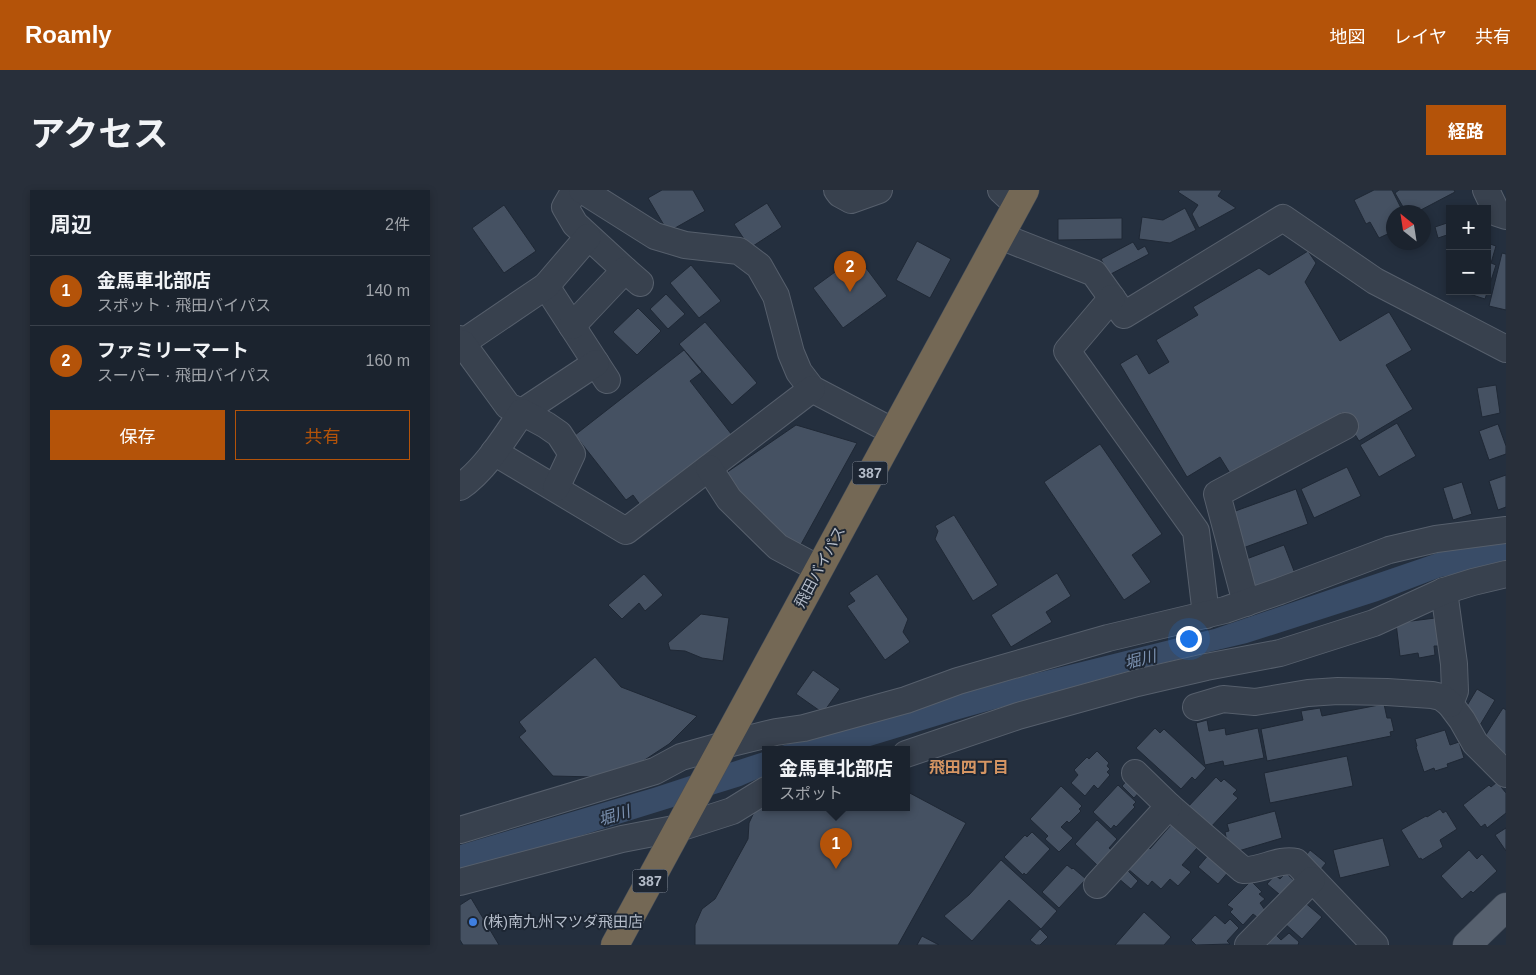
<!DOCTYPE html>
<html lang="ja">
<head>
<meta charset="utf-8">
<style>
  :root { --surface:#1b232e; --page:#282f3a; --text:#f1f3f6; --muted:#a0a4aa; --line:#39404a; --accent:#b45309 }
  body { margin:0; font-family:Helvetica,"Noto Sans JP",sans-serif; background:var(--page); color:var(--text) }
  .controls { position:absolute; right:15px; top:15px; display:grid; overflow:hidden; border-radius:0px; box-shadow:0 2px 8px #0003 }
  .controls button { width:45px; height:45px; display:grid; place-items:center; padding:0; border:0; border-bottom:1px solid var(--line); background:var(--surface); color:var(--text); font:25px sans-serif }
  .compass { position:absolute; left:926px; top:15px; width:45px; height:45px; border-radius:50%; background:var(--surface); box-shadow:0 2px 8px #0003; rotate:330deg }
  .you { position:absolute; left:728px; top:448px; width:18px; height:18px; margin:-12px; border:4px solid #fff; border-radius:50%; background:#1a73e8; box-shadow:0 0 0 8px #1a73e833 }
  .badge { display:grid; place-items:center; width:32px; height:32px; border-radius:50%; background:var(--accent); color:#fff; font-size:16px; font-weight:700 }
  .pin { position:absolute; translate:-50% -41px; filter:drop-shadow(0 1px 2px #0008) }
  .pin::after { content:''; position:absolute; top:26px; width:18px; height:15px; background:inherit; clip-path:polygon(0 0,100% 0,50% 100%) }
  .popup { position:absolute; left:302px; top:556px; width:148px; height:65px; box-sizing:border-box; display:grid; place-content:center; border-radius:0px; background:var(--surface); filter:drop-shadow(0 1px 4px #0005); font-size:16px; white-space:nowrap; color:var(--muted) }
  .popup b { font-size:19px; color:var(--text) }
  .popup::after { content:''; position:absolute; left:50%; top:100%; margin-left:-10px; border:10px solid transparent; border-top-color:var(--surface) }
  .list { margin:0; padding:0; list-style:none }
  h2 { display:flex; justify-content:space-between; align-items:center; height:65px; margin:0; padding:0 20px; font-size:21px }
  h2 small { font-size:16px; font-weight:400; color:var(--muted) }
  .list li { display:grid; grid-template-columns:32px 1fr auto; gap:15px; align-items:center; box-sizing:border-box; height:70px; padding:0 20px; border-top:1px solid var(--line) }
  .list b { display:block; font-size:19px; white-space:nowrap }
  .list p { margin:0; font-size:16px; white-space:nowrap; color:var(--muted) }
  .list em { font-size:16px; font-style:normal; color:var(--muted) }
  .actions { display:flex; gap:10px; padding:15px 20px }
  .actions a { flex:1; padding:11px 0; border:1px solid var(--accent); border-radius:0px; text-align:center; font-size:18px; color:var(--accent) }
  .actions .main { background:var(--accent); color:#fff }
  .map { position:relative; flex:none; width:1046px; height:755px; overflow:hidden; border-radius:0px }
  header { display:flex; align-items:center; gap:30px; box-sizing:border-box; height:70px; padding:0 25px; background:var(--accent); color:#fff }
  header strong { font-size:24px }
  nav { display:flex; gap:28px; margin-inline-start:auto; font-size:18px }
  .intro { display:flex; align-items:center; justify-content:space-between; box-sizing:border-box; height:120px; padding:0 30px }
  h1 { margin:0; font-size:35px }
  .button { padding:12px 22px; border-radius:0px; background:var(--accent); color:#fff; font-size:18px; font-weight:700 }
  main { display:flex; gap:30px; padding:0 30px }
  aside { flex:1; background:var(--surface); border-radius:0px; box-shadow:0 2px 8px #0003 }
  .map>svg:first-child { display:block }
</style>
</head>
<body>
<header>
<strong>Roamly</strong>
<nav><a>地図</a><a>レイヤ</a><a>共有</a></nav>
</header>
<div class="intro"><h1>アクセス</h1><a class="button">経路</a></div>
<main>
<aside>
<h2>周辺<small>2件</small></h2>
<ul class="list">
<li><span class="badge">1</span><div><b>金馬車北部店</b><p>スポット · 飛田バイパス</p></div><em>140 m</em></li>
<li><span class="badge">2</span><div><b>ファミリーマート</b><p>スーパー · 飛田バイパス</p></div><em>160 m</em></li>
</ul>
<div class="actions"><a class="main">保存</a><a>共有</a></div>
</aside>
<div class="map">
<svg width="1046" height="755" viewBox="0 0 1046 755">
  <rect width="100%" height="100%" fill="#242f3e"/>
  <g fill="#394c67">
    <path d="M1046 353V373L981 387 918 411 787 453 669 481 496 530 397 560H309L359 544 561 487 754 439 983 361Z"/>
    <path d="M306 561V585L281 596 0 683V655L193 598Z"/>
  </g>
  <g fill="#455162" stroke="#1f2835">
    <path d="M202 0H233L245 21 208 42 188 8Z"/>
    <path d="M720 0H762L758 6 776 18 739 38 732 24 738 15 718 2Z"/>
    <path d="M914 0H932L943 22H934V41L919 48 910 32 906 34 894 10Z"/>
    <path d="M939 0H994L995 2 957 22H946L935 3Z"/>
    <path d="M307 13 322 37 290 58 274 34Z"/>
    <path d="M44 15 76 61 44 83 12 38Z"/>
    <path d="M725 18 736 40 710 53 679 49 682 27 703 30Z"/>
    <path d="M662 28V49L598 50V29Z"/>
    <path d="M990 32V44L978 48 975 37Z"/>
    <path d="M457 51 491 69 470 108 436 90Z"/>
    <path d="M673 52 678 60 685 56 689 64 649 85 641 69Z"/>
    <path d="M1027 53 1036 56 1031 73 1036 75 1025 109 1000 101H1027Z"/>
    <path d="M848 61 856 73 845 92 880 151 929 122 952 160 926 175 953 219 899 251 882 223 773 288 760 267 727 287 660 174 677 164 689 184 709 172 696 150 738 125 733 117 799 78 809 85Z"/>
    <path d="M1042 63 1046 64V120L1029 116Z"/>
    <path d="M397 66 427 106 383 138 353 98Z"/>
    <path d="M231 75 261 111 239 128 210 93Z"/>
    <path d="M206 104 225 124 208 139 190 119Z"/>
    <path d="M178 118 201 141 177 165 153 142Z"/>
    <path d="M245 132 297 193 272 215 219 154Z"/>
    <path d="M224 160 242 182 230 191 272 245 181 316 173 305 166 310 115 245Z"/>
    <path d="M1036 195 1040 223 1022 227 1017 198Z"/>
    <path d="M937 233 956 266 919 287 900 255Z"/>
    <path d="M1038 234 1046 256V264L1029 270 1019 241Z"/>
    <path d="M336 235 397 253 339 358 288 322 263 285Z"/>
    <path d="M640 254 702 344 672 365 691 392 664 410 584 292Z"/>
    <path d="M887 277 901 306 854 328 841 299Z"/>
    <path d="M1046 285V317L1038 320 1029 291Z"/>
    <path d="M1002 292 1012 324 993 330 983 298Z"/>
    <path d="M836 299 848 334 783 358 770 323Z"/>
    <path d="M494 325 538 395 513 411 475 349 478 341 475 336Z"/>
    <path d="M824 355 836 386 793 402 781 371Z"/>
    <path d="M597 383 611 406 586 422 592 432 551 457 531 425Z"/>
    <path d="M184 384 203 405 185 421 179 413 162 429 148 415Z"/>
    <path d="M417 384 448 429 443 442 450 452 425 470 387 416 395 411 389 403Z"/>
    <path d="M241 424 269 428 263 471 242 468 225 461 210 460 208 453Z"/>
    <path d="M975 428 979 456H974L975 465 959 468 958 463 940 466 936 433Z"/>
    <path d="M135 467 161 497 237 526 209 554 174 577 135 587 93 586 59 547 66 541 59 532Z"/>
    <path d="M353 480 380 499 363 523 336 504Z"/>
    <path d="M1017 499 1035 510 1020 535 1002 524Z"/>
    <path d="M924 514 927 528H931L934 541 930 542 931 546 807 571 801 539 843 530 841 521 860 518 862 526Z"/>
    <path d="M1043 518 1046 520V564L1042 571 1020 554Z"/>
    <path d="M747 530 749 541 765 538 766 545 798 538 804 568 764 576 763 571 745 575 736 533Z"/>
    <path d="M695 538 700 543 704 539 746 578 735 590 732 587 721 599 676 558Z"/>
    <path d="M985 540 990 555 999 552 1004 568 987 574 988 577 975 581 974 578 964 582 956 557 957 556 955 549Z"/>
    <path d="M637 561 649 573 647 576 650 579 647 582 650 585 638 599 634 595 625 606 611 593 618 585 614 580 627 567 629 569Z"/>
    <path d="M887 566 893 596 810 613 804 583Z"/>
    <path d="M670 587 682 599 674 608 662 596Z"/>
    <path d="M756 587 761 592 764 589 777 600 773 604 778 608 749 639 727 618Z"/>
    <path d="M1037 592 1046 603V623L1027 638 1025 634 1021 637 1003 615 1029 595 1031 597Z"/>
    <path d="M658 595 676 612 673 615 675 617 656 637 654 635 651 639 633 622Z"/>
    <path d="M601 596 622 616 619 619 621 621 609 633 607 631 601 637 613 648 599 662 585 649 588 646 570 629Z"/>
    <path d="M446 601 506 633 438 755H235V735L242 719 255 709 288 649 289 633 296 618 306 609V618H362L364 620 366 618H446Z"/>
    <path d="M980 619 983 623 986 621 997 639 980 650 983 657 962 670 961 668 959 669 941 640 966 626 967 627Z"/>
    <path d="M815 621 822 648 775 662 768 656 765 642 769 641 767 634Z"/>
    <path d="M637 630 657 649 649 658 652 661 638 676 615 654Z"/>
    <path d="M711 635 737 658 722 675 731 682 718 696 710 689 701 699 692 691 688 696 668 679 688 657 690 659Z"/>
    <path d="M1046 638V661L1035 645Z"/>
    <path d="M572 642 590 659 566 685 564 683 563 685 544 667 565 645 567 647Z"/>
    <path d="M923 648 930 676 880 688 873 660Z"/>
    <path d="M850 660 866 673 857 684 841 672Z"/>
    <path d="M1009 660 1017 669 1022 664 1037 681 1013 703 1011 701 1002 709 981 686Z"/>
    <path d="M750 663 770 680 758 694 738 677Z"/>
    <path d="M541 670 597 721 581 739 549 710 512 751 484 726 509 705Z"/>
    <path d="M607 675 612 679 613 678 626 689 599 718 582 702Z"/>
    <path d="M666 679 678 691 671 699 658 688Z"/>
    <path d="M826 683 838 694 825 709 807 694 815 685 820 689Z"/>
    <path d="M791 691 802 702 799 704 805 709 800 713 805 720 797 727 793 724 783 735 770 722 773 719 767 715Z"/>
    <path d="M11 708 39 755H3L0 750V715Z"/>
    <path d="M843 711 862 727 842 749 824 733Z"/>
    <path d="M684 722 711 747 704 755H655Z"/>
    <path d="M755 725 765 734 770 729 779 738 767 751 770 754 736 755 731 750Z"/>
    <path d="M580 739 588 747 580 755H576L570 750Z"/>
    <path d="M812 741 821 750 829 743 839 752 838 755H806Z"/>
    <path d="M462 746 479 755H457Z"/>
  </g>
  <g fill="none" stroke-linecap="round" stroke-linejoin="round">
    <defs>
      <g id="minor">
        <path d="M115 0 105 17 115 34 165 80"/>
        <path d="M122 0 195 46 225 55 279 61 299 76 316 106 331 163 339 182 352 199 432 241"/>
        <path d="M377 0 380 4 391 10 419 0"/>
        <path d="M541 0 557 15"/>
        <path d="M1026 0 1037 23 1046 26"/>
        <path d="M540 46 634 83 664 125 823 28 915 91 1046 159"/>
        <path d="M86 96 147 190"/>
        <path d="M652 108 607 161 736 341 746 425"/>
        <path d="M112 136 165 80 180 93"/>
        <path d="M0 149 2 153 86 96 128 47"/>
        <path d="M2 153 48 216 62 222 136 173"/>
        <path d="M34 262 166 341 352 199"/>
        <path d="M249 278 269 309 318 357 359 379"/>
        <path d="M0 297C25 280 45 247 62 222L86 235 99 244 112 264 96 298"/>
        <path d="M984 401 994 474 995 501 990 514 1002 530 1015 553 1046 584"/>
        <path d="M786 413 757 304 885 236"/>
        <path d="M736 517 763 509 795 512 848 503 878 501 927 502 972 505 981 507 990 514"/>
        <path d="M446 564 558 526 677 493 746 477 820 463 914 433 984 401 1013 392 1046 384"/>
        <path d="M709 616 783 680C801 681 819 668 836 672L915 755"/>
        <path d="M0 640 195 581 221 567 264 555 316 542 344 538 446 510 498 491 648 448 765 420 820 401 929 360 976 349 1046 340"/>
        <path d="M0 692 162 649 219 638 272 621 306 600"/>
        <path d="M637 695 709 616 675 583"/>
        <path d="M788 755 852 690"/>
      </g>
      <path id="major" d="M1007 755 1046 717"/>
      <path id="highway" d="M155 755C293 504 427 251 565 0"/>
    </defs>
    <use href="#minor" stroke="#565f6c" stroke-width="28"/>
    <use href="#major" stroke="#414a57" stroke-width="29"/>
    <use href="#highway" stroke="#434c59" stroke-width="29"/>
    <use href="#minor" stroke="#38414e" stroke-width="26"/>
    <use href="#major" stroke="#56606e" stroke-width="28"/>
    <use href="#highway" stroke="#746855" stroke-width="28"/>
  </g>
  <circle fill="#3f7fe0" stroke="#1d2633" stroke-width="2" cx="13" cy="732" r="5"/>
  <g text-anchor="middle" stroke-width="4" stroke-linejoin="round" paint-order="stroke">
    <g fill="#1d2633" stroke="#878f9c" stroke-width="1">
      <rect x="392.5" y="271.5" width="35" height="23" rx="4"/>
      <rect x="172.5" y="679.5" width="35" height="23" rx="4"/>
    </g>
    <g font-size="14" font-weight="bold" fill="#b4bcc9">
      <text x="410" y="288">387</text>
      <text x="190" y="696">387</text>
    </g>
    <g font-size="15" fill="#b4bcc9" stroke="#1d2633">
      <text transform="translate(360 377) rotate(-62)" y="5">飛田バイパス</text>
    </g>
    <g font-size="15" fill="#b4bcc9" stroke="#1d2633" text-anchor="start">
      <text x="23" y="737">(株)南九州マツダ飛田店</text>
    </g>
    <g font-size="16" font-style="italic" fill="#7c92b1" stroke="#1d2633">
      <text transform="translate(680 469) rotate(-14)" y="6">堀川</text>
      <text transform="translate(154 625) rotate(-17)" y="6">堀川</text>
    </g>
    <g font-size="16" font-weight="bold" fill="#d59563" stroke="#1d2633">
      <text x="509" y="583">飛田四丁目</text>
    </g>
  </g>
</svg>
<div class="controls">
<button>+</button>
<button>−</button>
</div>
<svg class="compass" viewBox="-18 -18 36 36"><path d="M0-13l5 13h-10z" fill="#e53935"/><path d="M0 13l5-13h-10z" fill="#a0a4aa"/></svg>
<div class="you"></div>
<div class="pin badge" style="left:376px;top:679px">1</div>
<div class="popup"><b>金馬車北部店</b>スポット</div>
<div class="pin badge" style="left:390px;top:102px">2</div>
</div>
</main>
</body>
</html>
